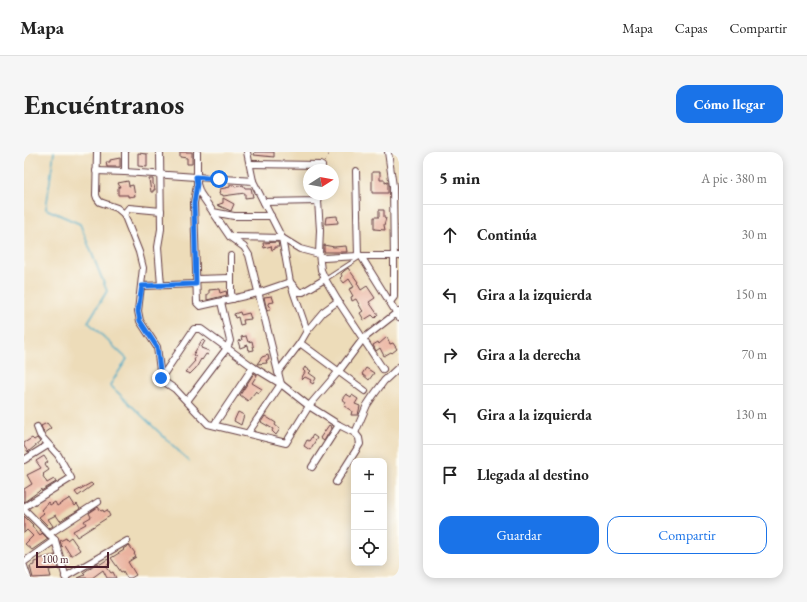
<!DOCTYPE html>
<html lang="es">
<head>
<meta charset="utf-8">
<style>
  :root { --surface:#fff; --page:#f6f6f6; --text:#222; --muted:#767676; --line:#e0e0e0; --accent:#1a73e8 }
  body { margin:0; font-family:"EB Garamond",serif; background:var(--page); color:var(--text) }
  .controls { position:absolute; right:12px; bottom:12px; display:grid; overflow:hidden; border-radius:8px; box-shadow:0 2px 10px #0003 }
  .controls button { width:36px; height:36px; display:grid; place-items:center; padding:0; border:0; border-bottom:1px solid var(--line); background:var(--surface); color:var(--text); font:20px sans-serif }
  .compass { position:absolute; left:279px; top:12px; width:36px; height:36px; border-radius:50%; background:var(--surface); box-shadow:0 2px 10px #0003; rotate:79deg }
  .scale { position:absolute; left:12px; bottom:10px; width:73px; box-sizing:border-box; padding-left:4px; border:2px solid #4a1f2b; border-top:0; font-size:11px; line-height:14px; white-space:nowrap; color:#4a1f2b; -webkit-text-stroke:3px #fdfcf7; paint-order:stroke }
  .stop { position:absolute; width:12px; height:12px; margin:-9px; border:3px solid #1a73e8; border-radius:50%; background:#fff }
  .stop.end { background:#1a73e8; border-color:#fff; box-shadow:0 1px 4px #0008 }
  .list { margin:0; padding:0; list-style:none }
  h2 { display:flex; justify-content:space-between; align-items:center; height:52px; margin:0; padding:0 16px; font-size:17px }
  h2 small { font-size:13px; font-weight:400; color:var(--muted) }
  .list li { display:grid; grid-template-columns:26px 1fr auto; gap:12px; align-items:center; box-sizing:border-box; height:60px; padding:0 16px; border-top:1px solid var(--line) }
  .list b { display:block; font-size:15px; white-space:nowrap }
  .list em { font-size:13px; font-style:normal; color:var(--muted) }
  .actions { display:flex; gap:8px; padding:12px 16px }
  .actions a { flex:1; padding:9px 0; border:1px solid var(--accent); border-radius:12px; text-align:center; font-size:14px; color:var(--accent) }
  .actions .main { background:var(--accent); color:#fff }
  .icon { flex:none; width:22px; height:22px; fill:none; stroke:currentColor; stroke-width:2; stroke-linecap:round; stroke-linejoin:round }
  .map { position:relative; flex:none; width:375px; height:426px; overflow:hidden; border-radius:12px }
  header { display:flex; align-items:center; gap:24px; box-sizing:border-box; height:56px; padding:0 20px; background:var(--surface); border-bottom:1px solid var(--line) }
  header strong { font-size:19px }
  nav { display:flex; gap:22px; margin-inline-start:auto; font-size:14px }
  .intro { display:flex; align-items:center; justify-content:space-between; box-sizing:border-box; height:96px; padding:0 24px }
  h1 { margin:0; font-size:28px }
  .button { padding:10px 18px; border-radius:12px; background:var(--accent); color:#fff; font-size:14px; font-weight:700 }
  main { display:flex; gap:24px; padding:0 24px }
  aside { flex:1; background:var(--surface); border-radius:12px; box-shadow:0 2px 10px #0003 }
  .map>svg:first-child { display:block }
</style>
</head>
<body>
<header>
<strong>Mapa</strong>
<nav><a>Mapa</a><a>Capas</a><a>Compartir</a></nav>
</header>
<div class="intro"><h1>Encuéntranos</h1><a class="button">Cómo llegar</a></div>
<main>
<div class="map">
<svg width="375" height="426" viewBox="0 0 375 426">
  <rect width="100%" height="100%" fill="#fdfcf7"/>
  <filter id="ink" filterUnits="userSpaceOnUse"><feTurbulence type="fractalNoise" baseFrequency=".025" numOctaves="2"/><feDisplacementMap in="SourceGraphic" scale="8" xChannelSelector="R" yChannelSelector="G"/><feConvolveMatrix kernelMatrix="1 2 1 2 8 2 1 2 1" color-interpolation-filters="sRGB"/></filter>
  <filter id="wash" filterUnits="userSpaceOnUse"><feTurbulence type="fractalNoise" baseFrequency=".012" numOctaves="4" result="noise"/><feDisplacementMap in="SourceGraphic" scale="16" xChannelSelector="R" yChannelSelector="G"/><feGaussianBlur stdDeviation="0.9" result="paint"/><feColorMatrix in="noise" values="0 0 0 0 0 0 0 0 0 0 0 0 0 0 0 0 0 1.4 0 .05"/><feComposite in="paint" operator="in"/></filter>
  <g filter="url(#wash)">
    <rect width="100%" height="100%" fill="#eddcb9"/>
    <g fill="none" stroke-linecap="round" stroke-linejoin="round">
      <path stroke="#44a8c4" stroke-width="1.5" d="M30 0 22 57 56 72 83 139 64 170 103 207 86 233 165 309"/>
    </g>
    <g id="blocks">
      <g fill="#eab29f">
        <path d="M156 0H168V12H163V6L156 5Z"/>
        <path d="M231 0H250V5L230 3Z"/>
        <path d="M114 1 123 2V15L114 14Z"/>
        <path d="M96 6V15H83L82 10H86V8Z"/>
        <path d="M348 20H356V28H361V31L364 30V41H348Z"/>
        <path d="M125 27H129V33H130L131 38H129V40H127Z"/>
        <path d="M104 29 105 34 109 33 111 44 104 45V43H94V35H96L94 31Z"/>
        <path d="M206 33H210L211 35 219 33 221 36H227L229 45 221 46V41L199 44V43L195 42 196 37 206 35Z"/>
        <path d="M199 46 210 52 207 59 193 53 199 51Z"/>
        <path d="M355 58H360V65L362 66 360 73 361 78 350 77V65H355Z"/>
        <path d="M313 64 314 71 301 72 302 65Z"/>
        <path d="M254 90 255 95H251V97L248 98 247 94 240 96 239 91Z"/>
        <path d="M300 93 310 95 322 94 323 100H300Z"/>
        <path d="M324 116 334 130 333 131 337 138 343 134 351 146 345 150 354 163 351 166 348 163 340 168 336 161 339 159 338 158 332 147 328 149 327 145 329 144 325 137 330 135 325 127 320 131 316 126 318 124 317 122 320 119Z"/>
        <path d="M195 137 196 141 202 139 203 143 183 148V142H185V138Z"/>
        <path d="M248 144 250 150 244 151 247 156 243 159 240 145Z"/>
        <path d="M216 160 217 163 225 161 227 167 219 168 220 172 216 173 214 165 211 166 210 162Z"/>
        <path d="M222 184 224 190 228 189 230 198 225 199 224 193 216 196 214 189 218 188 217 185Z"/>
        <path d="M363 185 366 192 369 191 373 197 368 201 367 200 360 204 356 196 352 199 349 193 354 190 355 192Z"/>
        <path d="M178 188 181 189 177 196 185 199 184 203 182 202 178 208 177 207 172 216 166 222 161 220 171 209 170 208 172 205 169 203Z"/>
        <path d="M244 203 245 208H242L243 211 233 212 238 205Z"/>
        <path d="M281 215 287 219 285 221 292 226 289 232 286 230 287 228 281 225 278 228 277 227 281 220 279 218Z"/>
        <path d="M342 216 350 221 345 228 338 222Z"/>
        <path d="M230 221 233 223 228 231 238 237 235 241 232 239 224 249 216 243Z"/>
        <path d="M322 242 327 245 328 243 334 247 331 252 336 254 334 263H327L328 259 320 254 322 250 318 247Z"/>
        <path d="M214 260 220 263 217 273 210 269Z"/>
        <path d="M241 264 252 271 251 273 256 277 252 283 248 279 249 277 237 270Z"/>
        <path d="M23 271 27 276 20 281 17 274Z"/>
        <path d="M305 273 308 275 300 289 296 286Z"/>
        <path d="M289 283 293 286 286 298 280 294 283 288 285 289Z"/>
        <path d="M8 286 10 288 13 286 16 290 4 300 0 294V291Z"/>
        <path d="M20 304 24 310 21 312 25 318 19 322 20 323 19 324 23 331 30 327 32 330 17 339V337L14 340 0 350V337L8 332 3 323 17 316 12 309Z"/>
        <path d="M67 331 69 333 54 344 51 340Z"/>
        <path d="M46 346 51 354 53 352 56 357 36 369 32 363 24 367 29 374 26 376 15 365 20 361 17 358 24 350 26 353 31 350 33 354Z"/>
        <path d="M74 355 77 359 79 358 80 360 83 358 86 364 53 385 49 379 62 372 60 369 67 365 65 361Z"/>
        <path d="M0 364 9 373 8 374 16 384 18 381 24 387 8 398 1 392 9 384 3 378 0 381Z"/>
        <path d="M47 385 56 398 47 404 40 393 38 395 36 389 42 386 43 388Z"/>
        <path d="M105 393 111 401 110 402 112 405 104 410 112 423 107 426H103L99 419 97 420 87 406 100 398 99 397Z"/>
        <path d="M31 403 35 416 25 418 27 425 9 426 6 414 10 413V410L14 409V407Z"/>
        <path d="M84 407 86 411 82 414 87 421 89 420 92 426H83L79 418 68 426H54L61 423 59 421 70 413 74 411 75 413Z"/>
      </g>
    </g>
  </g>
  <g filter="url(#ink)">
    <use href="#blocks" fill-opacity="0" stroke="#623b40" stroke-width="1"/>
    <g fill="none" stroke-linecap="round" stroke-linejoin="round">
      <defs>
        <path id="lane" d="M302 127 336 105"/>
        <g id="street">
          <path d="M73 0 72 43 73 46 76 50 93 56 100 62 115 100 119 116 114 159 116 169 133 195 137 226 139 229 151 237 184 272 262 291 285 254 315 219 339 187 375 159"/>
          <path d="M101 0V20"/>
          <path d="M136 0 137 77 134 95 137 133"/>
          <path d="M173 0V32L176 41 206 85 220 95 225 103 257 232 224 281"/>
          <path d="M223 0 229 29 258 86 276 97 295 102 300 106 334 104H375"/>
          <path d="M364 0 369 34 370 109V145L366 150"/>
          <path d="M227 12 296 13 298 14 297 18"/>
          <path d="M72 19 101 20 229 29"/>
          <path d="M332 19 334 104"/>
          <path d="M173 33 170 51 173 151 176 154 234 141 266 130 275 140H279L301 127"/>
          <path d="M294 49 296 78 295 102 297 118 301 127 314 149 359 217"/>
          <path d="M240 50 294 49 297 42"/>
          <path d="M189 60 210 64H247"/>
          <path d="M100 62 105 56 137 59"/>
          <path d="M207 85 258 86 266 130 283 179"/>
          <path d="M207 104V141L209 147"/>
          <path d="M337 104 375 165"/>
          <path d="M173 127 206 126"/>
          <path d="M118 134 172 132"/>
          <path d="M276 191 341 239"/>
          <path d="M254 220 276 191 283 179 299 160 314 149"/>
          <path d="M137 226 170 177H177L229 215 257 232 285 254 315 273 331 281 335 286 336 292 312 330"/>
          <path d="M163 249 203 196 206 189 197 150"/>
          <path d="M190 273 229 215"/>
          <path d="M331 281 343 253 349 244 360 229 375 215"/>
          <path d="M0 308 24 293"/>
          <path d="M288 315 315 273"/>
          <path d="M0 355 47 326 34 303 16 283 13 275"/>
          <path d="M0 357 31 388 42 426"/>
          <path d="M25 382 74 350"/>
          <path d="M0 410 31 388"/>
          <path d="M0 414 4 426"/>
          <path d="M41 425 103 389"/>
        </g>
      </defs>
      <use href="#lane" stroke="#623b40" stroke-width="5"/>
      <use href="#street" stroke="#623b40" stroke-width="8"/>
      <path stroke="#623b40" stroke-width="1" stroke-dasharray="1 3" stroke-linecap="butt" d="M300 10 304 6 305 0"/>
      <use href="#lane" stroke="#fff" stroke-width="3"/>
      <use href="#street" stroke="#fff" stroke-width="6"/>
    </g>
  </g>
  <g fill="none" stroke-linecap="round" stroke-linejoin="round" filter="url(#ink)">
    <path stroke="#1a73e8" stroke-width="5" d="M137 226 133 195 116 169 114 159 118 134 172 132 170 51 173 32 172 25 195 27"/>
  </g>
</svg>
<div class="controls">
<button>+</button>
<button>−</button>
<button><svg class="icon" aria-label="locate" viewBox="0 0 24 24"><circle cx="12" cy="12" r="6"/><path d="M12 2v4M12 18v4M2 12h4M18 12h4"/></svg></button>
</div>
<svg class="compass" viewBox="-18 -18 36 36"><path d="M0-13l5 13h-10z" fill="#e53935"/><path d="M0 13l5-13h-10z" fill="#767676"/></svg>
<div class="scale">100 m</div>
<div class="stop" style="left:195px;top:27px"></div>
<div class="stop end" style="left:137px;top:226px"></div>
</div>
<aside>
<h2>5 min<small>A pie · 380 m</small></h2>
<ul class="list">
<li><svg class="icon" aria-label="ahead" viewBox="0 0 24 24"><path d="M12 20V5M6 11l6-6 6 6"/></svg><div><b>Continúa</b></div><em>30 m</em></li>
<li><svg class="icon" aria-label="left" viewBox="0 0 24 24"><path d="M17 20v-9H6M10 6l-5 5 5 5"/></svg><div><b>Gira a la izquierda</b></div><em>150 m</em></li>
<li><svg class="icon" aria-label="right" viewBox="0 0 24 24"><path d="M7 20v-9h11M14 6l5 5-5 5"/></svg><div><b>Gira a la derecha</b></div><em>70 m</em></li>
<li><svg class="icon" aria-label="left" viewBox="0 0 24 24"><path d="M17 20v-9H6M10 6l-5 5 5 5"/></svg><div><b>Gira a la izquierda</b></div><em>130 m</em></li>
<li><svg class="icon" aria-label="arrive" viewBox="0 0 24 24"><path d="M6 21V4h12l-3 4 3 4H6"/></svg><div><b>Llegada al destino</b></div></li>
</ul>
<div class="actions"><a class="main">Guardar</a><a>Compartir</a></div>
</aside>
</main>
</body>
</html>
